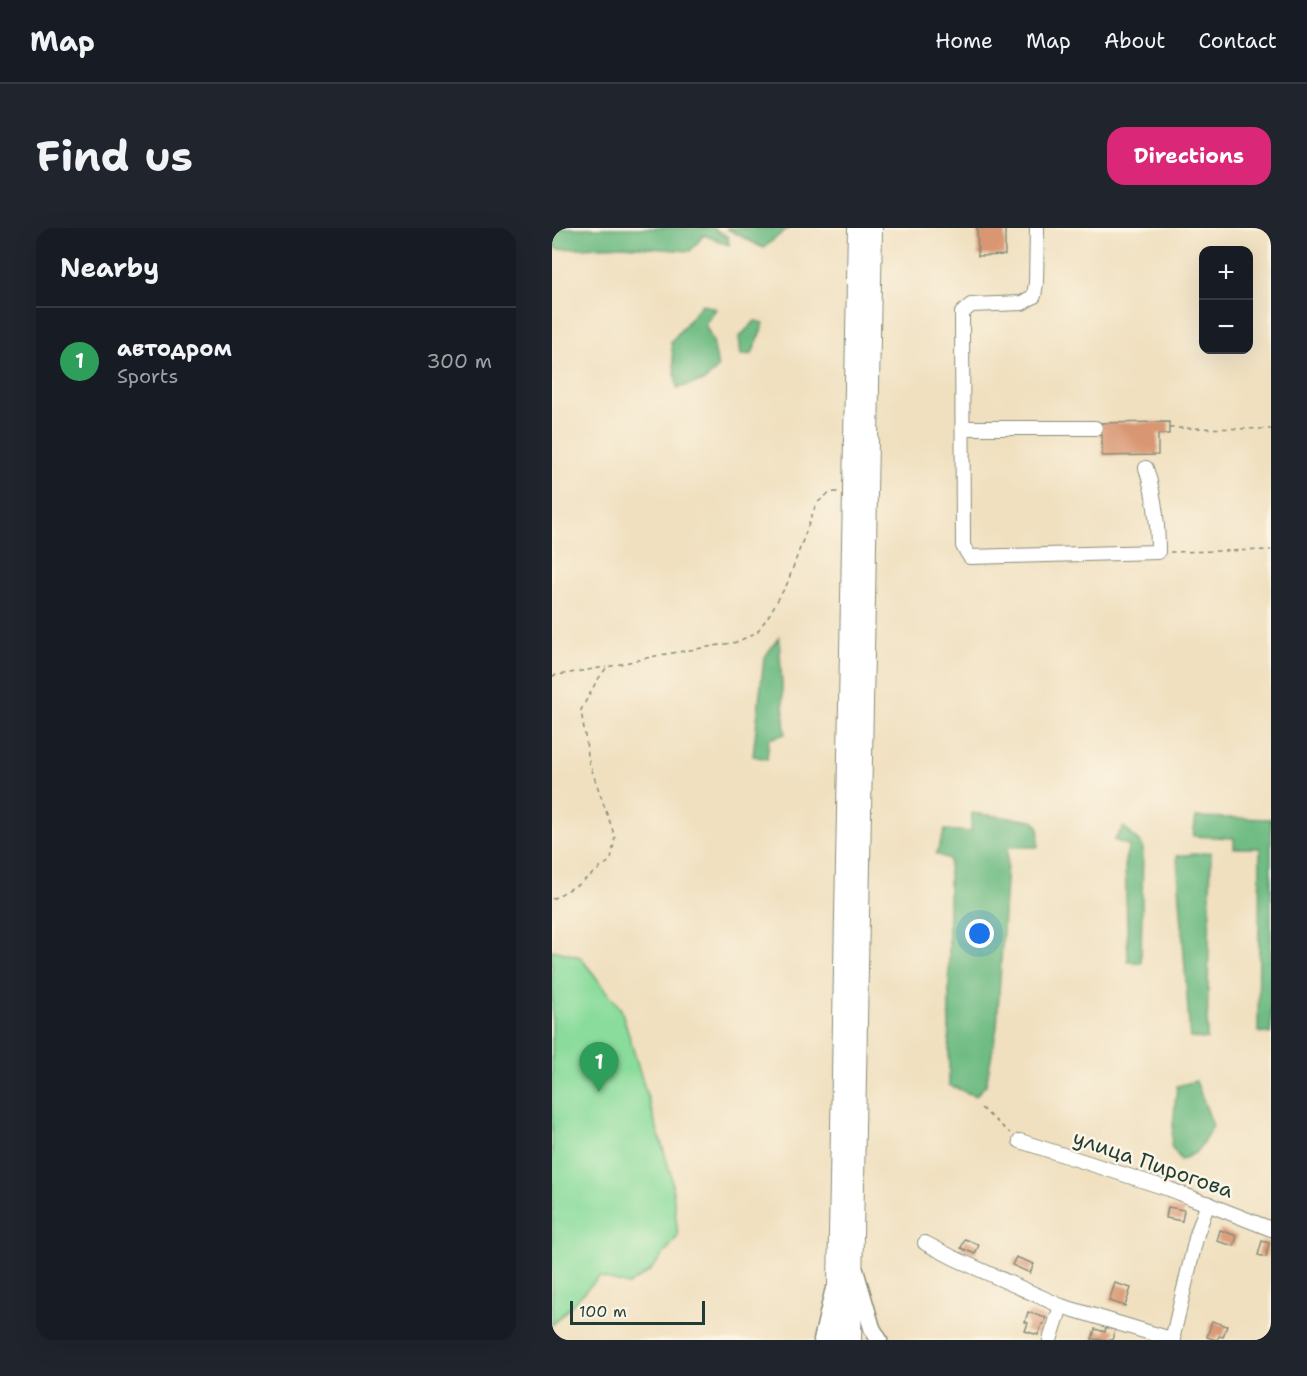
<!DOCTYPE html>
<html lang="en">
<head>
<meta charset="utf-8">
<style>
  :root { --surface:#171b24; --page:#20242c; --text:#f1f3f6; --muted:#9ea1a6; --line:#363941; --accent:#db2777 }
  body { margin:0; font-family:"Shantell Sans",sans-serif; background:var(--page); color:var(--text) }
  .controls { position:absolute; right:18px; top:18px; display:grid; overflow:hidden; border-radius:12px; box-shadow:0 6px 24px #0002 }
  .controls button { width:54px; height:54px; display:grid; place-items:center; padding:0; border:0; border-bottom:2px solid var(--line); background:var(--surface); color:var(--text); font:30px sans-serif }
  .scale { position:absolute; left:18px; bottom:15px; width:135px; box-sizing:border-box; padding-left:6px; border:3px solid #1f3d34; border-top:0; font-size:16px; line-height:21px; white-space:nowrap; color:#1f3d34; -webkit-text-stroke:4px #fcf5e5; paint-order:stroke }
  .you { position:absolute; left:428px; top:706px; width:21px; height:21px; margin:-15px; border:4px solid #fff; border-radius:50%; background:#1a73e8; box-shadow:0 0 0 9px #1a73e833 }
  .badge { display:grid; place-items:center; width:39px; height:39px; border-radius:50%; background:var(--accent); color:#fff; font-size:20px; font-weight:700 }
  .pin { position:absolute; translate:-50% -50px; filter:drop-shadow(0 2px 3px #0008) }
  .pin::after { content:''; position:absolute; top:32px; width:21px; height:18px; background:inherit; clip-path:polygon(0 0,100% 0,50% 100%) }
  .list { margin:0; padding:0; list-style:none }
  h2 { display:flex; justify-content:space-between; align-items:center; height:78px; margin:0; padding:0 24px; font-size:26px }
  h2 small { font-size:20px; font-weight:400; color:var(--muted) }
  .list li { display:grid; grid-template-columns:39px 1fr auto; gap:18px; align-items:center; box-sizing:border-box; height:108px; padding:0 24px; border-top:2px solid var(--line) }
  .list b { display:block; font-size:22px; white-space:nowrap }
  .list p { margin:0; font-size:20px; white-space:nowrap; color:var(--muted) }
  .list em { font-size:20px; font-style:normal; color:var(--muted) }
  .map { position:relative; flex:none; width:719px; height:1112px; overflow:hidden; border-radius:18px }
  header { display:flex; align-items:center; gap:36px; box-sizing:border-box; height:84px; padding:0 30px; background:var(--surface); border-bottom:2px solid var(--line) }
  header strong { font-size:28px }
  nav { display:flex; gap:33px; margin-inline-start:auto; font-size:21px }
  .intro { display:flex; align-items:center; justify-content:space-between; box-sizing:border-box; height:144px; padding:0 36px }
  h1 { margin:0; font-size:42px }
  .button { padding:15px 27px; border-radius:18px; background:var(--accent); color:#fff; font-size:21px; font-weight:700 }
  main { display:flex; gap:36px; padding:0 36px }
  aside { flex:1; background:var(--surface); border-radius:18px; box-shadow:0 6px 24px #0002 }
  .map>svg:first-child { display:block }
</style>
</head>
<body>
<header>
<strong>Map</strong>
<nav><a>Home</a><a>Map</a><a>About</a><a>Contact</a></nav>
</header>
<div class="intro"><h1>Find us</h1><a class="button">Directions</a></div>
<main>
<aside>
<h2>Nearby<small></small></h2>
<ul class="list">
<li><span class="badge" style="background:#2e9e5b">1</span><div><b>автодром</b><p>Sports</p></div><em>300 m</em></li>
</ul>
</aside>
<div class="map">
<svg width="719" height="1112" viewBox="0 0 719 1112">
  <rect width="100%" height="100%" fill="#fcf5e5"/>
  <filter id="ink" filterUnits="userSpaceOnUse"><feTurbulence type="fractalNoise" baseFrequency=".0167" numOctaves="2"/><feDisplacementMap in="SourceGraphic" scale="12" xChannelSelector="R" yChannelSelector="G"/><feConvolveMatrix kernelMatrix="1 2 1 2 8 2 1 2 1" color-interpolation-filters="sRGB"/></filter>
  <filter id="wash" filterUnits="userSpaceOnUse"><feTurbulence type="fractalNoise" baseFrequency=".008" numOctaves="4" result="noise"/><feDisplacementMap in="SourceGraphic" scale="24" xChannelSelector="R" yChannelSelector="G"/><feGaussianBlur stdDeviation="1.35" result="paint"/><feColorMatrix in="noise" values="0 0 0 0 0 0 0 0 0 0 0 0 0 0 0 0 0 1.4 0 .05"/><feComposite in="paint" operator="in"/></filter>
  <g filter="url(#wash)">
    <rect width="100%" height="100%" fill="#f0e0c0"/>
    <path fill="#8adc9c" stroke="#548c68" stroke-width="1.5" d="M0 722 28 729 69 781 119 947 126 1008 98 1043 76 1057 47 1049 0 1097Z"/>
    <g fill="#6fbc84" stroke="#477c5c" stroke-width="1.5">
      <path d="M0 0H161L176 9 177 17 152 7 138 23 71 18 5 21 0 16Z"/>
      <path d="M174 0H236L211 20Z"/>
      <path d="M150 76 164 81 153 96 161 113 166 140 152 153 125 160 119 114Z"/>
      <path d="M203 93 212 95 200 126 189 127 187 109Z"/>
      <path d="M227 409 233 506 217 511 215 531 201 528 212 430Z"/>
      <path d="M420 585 482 593 487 600 486 619H456L445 799 434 857 423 868 397 857V631L384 626 393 602 419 604Z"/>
      <path d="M644 589 719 591V806L706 804 708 620H682V610L641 608Z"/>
      <path d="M572 599 591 618 589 735 576 734 573 632 577 618 562 612Z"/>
      <path d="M659 624 655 811 638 810 625 628Z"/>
      <path d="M644 853 661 898 645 924 629 932 619 918 625 858Z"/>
    </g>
    <g id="blocks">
      <g fill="#d99672">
        <path d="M425 0H453V27L426 28Z"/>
        <path d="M617 194V206H606V227L550 228V207H543V195Z"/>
        <path d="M616 979 632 982 630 993 614 990Z"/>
        <path d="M668 1002 685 1008 682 1018 665 1013Z"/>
        <path d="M413 1011 427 1017 423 1026 409 1020Z"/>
        <path d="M710 1013 717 1015 714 1029 706 1027Z"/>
        <path d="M464 1029 482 1036 478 1045 460 1037Z"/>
        <path d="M563 1055 579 1060 573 1078 557 1073Z"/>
        <path d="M476 1084 494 1090 492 1096H490L486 1107 473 1103 476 1095 473 1094Z"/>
        <path d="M660 1093 675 1098 671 1109 667 1108 665 1112 655 1109Z"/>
        <path d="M554 1099 563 1102 560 1112 540 1111 543 1101 553 1104Z"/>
      </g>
    </g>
  </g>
  <g filter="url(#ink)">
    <use href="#blocks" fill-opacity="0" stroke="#888e7a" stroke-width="1.5"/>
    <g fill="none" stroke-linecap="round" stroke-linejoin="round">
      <defs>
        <g id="minor">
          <path d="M485 0 484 55 482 68 470 75 419 77 410 85 411 318 418 329 606 324C606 295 603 268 594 240"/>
          <path d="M411 200H543"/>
          <path d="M468 913 617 961 719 1001"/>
          <path d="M373 1015 402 1030 509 1078 622 1112"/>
          <path d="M498 1112 509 1078"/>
          <path d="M620 1112 645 1006 656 975"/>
        </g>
        <g id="major">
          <path d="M303 1042 320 1100 327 1112"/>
          <path d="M270 1112 281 1064"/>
        </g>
        <g id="highway">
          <path d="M285 1112 306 0"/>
          <path d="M299 1112 320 0"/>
        </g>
      </defs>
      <use href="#minor" stroke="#888e7a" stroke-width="16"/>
      <use href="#major" stroke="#888e7a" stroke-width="19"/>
      <use href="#highway" stroke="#888e7a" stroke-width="22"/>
      <g stroke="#888e7a" stroke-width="1.5" stroke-dasharray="4.5 4.5" stroke-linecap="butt">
        <path d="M617 200 719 201"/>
        <path d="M618 324 719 322"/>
        <path d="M0 448 54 439"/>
        <path d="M0 671 27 656 59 632 63 609 37 534 29 482 44 454 55 439 108 427 185 414 205 404 217 387 235 356 264 276C271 270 277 263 286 264"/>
        <path d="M429 880 458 905"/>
      </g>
      <use href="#minor" stroke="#fff" stroke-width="14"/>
      <use href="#major" stroke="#fff" stroke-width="16"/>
      <use href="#highway" stroke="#fff" stroke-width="20"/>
    </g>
  </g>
  <g text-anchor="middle" stroke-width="5" stroke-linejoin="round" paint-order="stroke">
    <g font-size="21" fill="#1f3d34" stroke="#fcf5e5">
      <text transform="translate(601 936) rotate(19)" y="7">улица Пирогова</text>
    </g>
  </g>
</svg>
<div class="controls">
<button>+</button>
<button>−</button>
</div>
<div class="scale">100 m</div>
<div class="you"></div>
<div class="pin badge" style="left:47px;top:864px;background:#2e9e5b">1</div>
</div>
</main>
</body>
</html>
